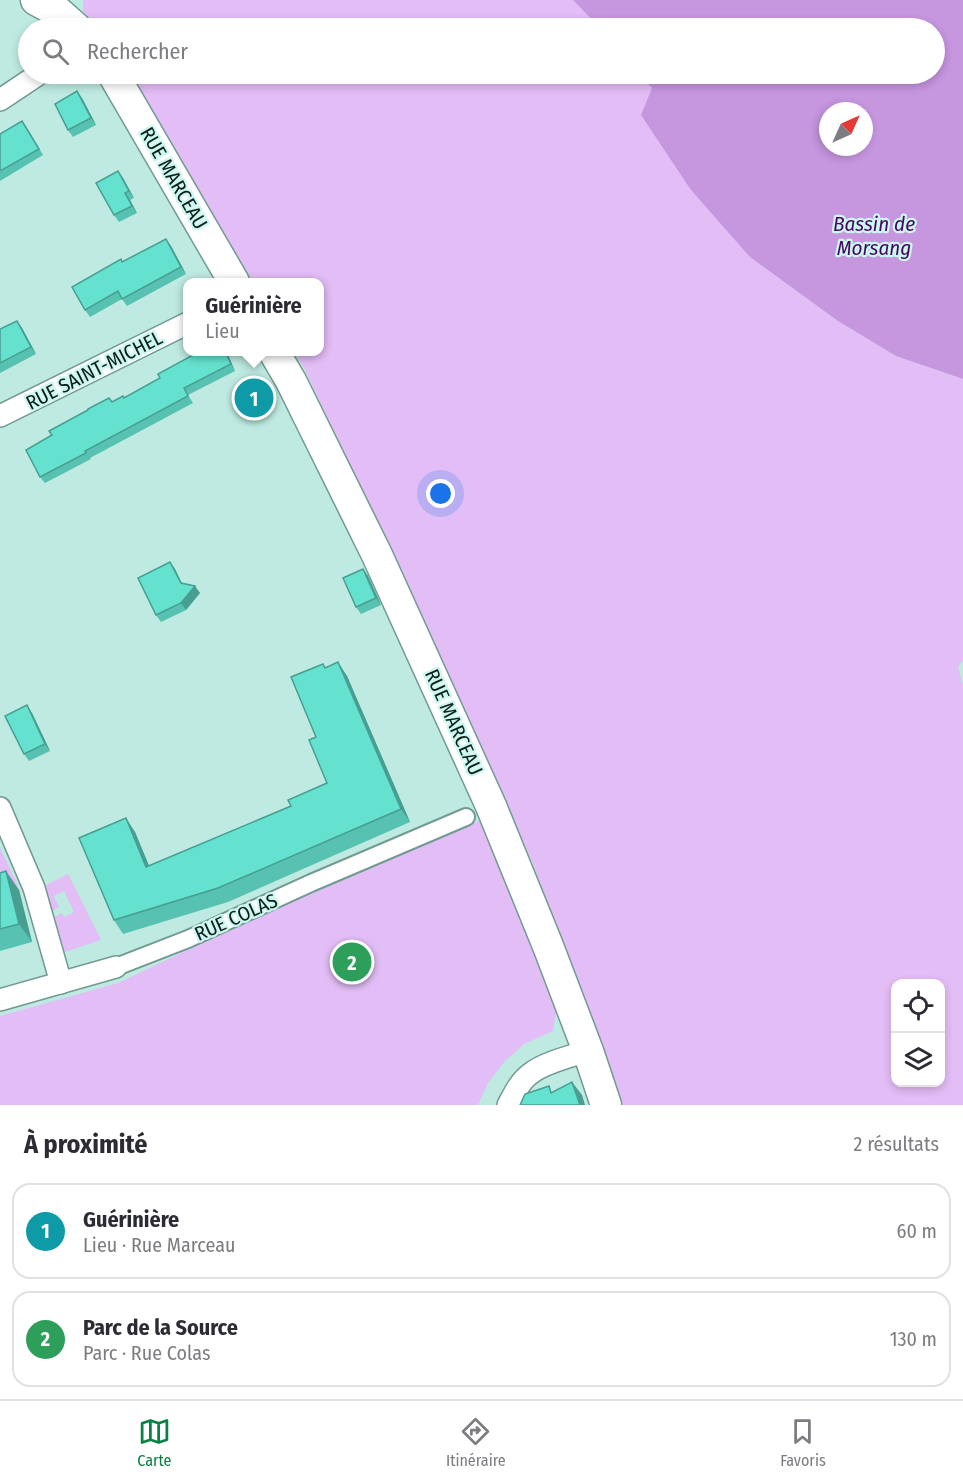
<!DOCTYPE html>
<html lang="fr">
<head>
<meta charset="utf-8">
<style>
  :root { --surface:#fff; --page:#f7f7f7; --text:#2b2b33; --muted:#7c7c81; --line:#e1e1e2; --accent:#0b8043 }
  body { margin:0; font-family:"Fira Sans Condensed",sans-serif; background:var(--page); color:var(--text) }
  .controls { position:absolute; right:18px; bottom:18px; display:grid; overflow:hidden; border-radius:12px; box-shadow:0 3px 9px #0003 }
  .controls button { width:54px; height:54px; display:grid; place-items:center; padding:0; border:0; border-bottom:2px solid var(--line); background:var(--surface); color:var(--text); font:30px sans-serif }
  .compass { position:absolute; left:819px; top:102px; width:54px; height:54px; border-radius:50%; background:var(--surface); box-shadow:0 3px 9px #0003; rotate:45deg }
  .you { position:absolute; left:441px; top:494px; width:21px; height:21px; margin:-15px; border:4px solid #fff; border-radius:50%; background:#1a73e8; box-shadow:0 0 0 9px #1a73e833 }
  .badge { display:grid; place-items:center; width:39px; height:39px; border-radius:50%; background:var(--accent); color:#fff; font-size:20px; font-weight:700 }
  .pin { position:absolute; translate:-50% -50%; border:3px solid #fff; box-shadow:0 2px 6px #0006 }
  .popup { position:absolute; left:183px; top:278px; width:141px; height:78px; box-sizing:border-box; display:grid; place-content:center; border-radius:12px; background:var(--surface); filter:drop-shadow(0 2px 4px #0005); font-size:20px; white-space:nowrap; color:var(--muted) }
  .popup b { font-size:22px; color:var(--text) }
  .popup::after { content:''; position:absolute; left:50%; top:100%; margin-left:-12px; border:12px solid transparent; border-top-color:var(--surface) }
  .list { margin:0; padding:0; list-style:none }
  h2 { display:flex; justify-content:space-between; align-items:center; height:78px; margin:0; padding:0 24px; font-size:26px }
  h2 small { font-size:20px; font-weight:400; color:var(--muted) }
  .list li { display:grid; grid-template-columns:39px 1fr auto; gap:18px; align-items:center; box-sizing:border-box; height:96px; margin:0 12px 12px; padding:0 12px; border:2px solid var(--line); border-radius:18px }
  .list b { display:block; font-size:22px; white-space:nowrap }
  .list p { margin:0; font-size:20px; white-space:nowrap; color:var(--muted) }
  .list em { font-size:20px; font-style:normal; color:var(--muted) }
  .icon { flex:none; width:33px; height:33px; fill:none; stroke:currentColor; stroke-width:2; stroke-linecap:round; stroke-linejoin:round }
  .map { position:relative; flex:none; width:963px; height:1105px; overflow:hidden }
  .search { position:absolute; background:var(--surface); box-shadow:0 3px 9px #0003; left:18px; right:18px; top:18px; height:66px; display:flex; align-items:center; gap:15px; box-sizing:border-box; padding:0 21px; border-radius:33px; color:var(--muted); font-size:22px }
  .sheet { height:294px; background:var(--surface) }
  nav { display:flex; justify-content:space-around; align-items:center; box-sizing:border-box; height:84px; border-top:2px solid var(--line); background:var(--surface); font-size:16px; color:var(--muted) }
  nav a { display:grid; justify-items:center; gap:3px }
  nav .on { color:var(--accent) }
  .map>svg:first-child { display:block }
</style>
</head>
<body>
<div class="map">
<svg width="963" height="1105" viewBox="0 0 963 1105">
  <rect width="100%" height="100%" fill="#beeae1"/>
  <g fill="#e3bdf6" fill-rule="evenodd">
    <path d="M83 0H573L600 28H96L83 12Z"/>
    <path d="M130 74H640L652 88 750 257 838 321 896 356 963 379V660L958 667 963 685V1105H617L534 866 393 556 304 368 294 352H320V282H253ZM896 984H940V1082H896Z"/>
    <path d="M485 818 557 1005 553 1031 524 1044 504 1062 488 1083 478 1105H0V1016L118 983 305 894 313 893Z"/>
    <path d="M0 848 15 879 19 890 0 895Z"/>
    <path d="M68 874 101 940 62 953 53 918 62 913 64 917 74 912 64 891 54 896 59 907 51 912 40 888Z"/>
  </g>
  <path fill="#c696df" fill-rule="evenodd" d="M573 0H963V379L896 356 838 321 750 257 691 190 641 115 652 88 640 74H934V28H600ZM828 111H864V147H828Z"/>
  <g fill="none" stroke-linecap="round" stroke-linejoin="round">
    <defs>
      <path id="pedestrian" d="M116 967 188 939 311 883 466 817"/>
      <g id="minor">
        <path d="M0 100 39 74"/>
        <path d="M0 416 188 323"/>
        <path d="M0 808 34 888 61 983"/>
        <path d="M0 1000 116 967"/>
        <path d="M508 1105C514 1094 520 1081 530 1074 543 1063 571 1056 588 1051"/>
      </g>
      <g id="secondary">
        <path d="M36 0 58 12 76 28"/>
        <path d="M113 74 234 282"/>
        <path d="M274 352 291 381 377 555 491 806 548 946 588 1051 606 1105"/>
      </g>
    </defs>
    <use href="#pedestrian" stroke="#709a92" stroke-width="20"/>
    <use href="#minor" stroke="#709a92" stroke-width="24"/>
    <use href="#secondary" stroke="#709a92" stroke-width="33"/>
    <use href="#pedestrian" stroke="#fff" stroke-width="16"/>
    <use href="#minor" stroke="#fff" stroke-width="21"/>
    <use href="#secondary" stroke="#fff" stroke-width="30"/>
  </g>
  <g fill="#57c2b2">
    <path d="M82 98 96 125 73 137 68 130Z"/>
    <path d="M27 128 43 155 0 181V134Z"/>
    <path d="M118 171 123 178 134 198 130 200 137 213 119 222 114 215Z"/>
    <path d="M171 246 186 274 127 306 122 299 90 317 85 310 122 262Z"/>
    <path d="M17 321 22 328 36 354 0 373V329Z"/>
    <path d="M194 351H226L235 371 188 395 193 403 90 458 91 459 45 483 40 477 112 402 124 398 160 378 195 354Z"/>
    <path d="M170 562 175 569 182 584 200 593 186 610 161 622 156 615Z"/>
    <path d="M363 569 368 576 381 605 361 614 356 607Z"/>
    <path d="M326 667 347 676 410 822 228 902 123 934 114 920 135 832 149 866 291 806 327 783 316 737Z"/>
    <path d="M32 713 50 751 29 761 24 754Z"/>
    <path d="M0 873 19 890 32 942 0 951Z"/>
  </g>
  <g fill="#479e91">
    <path d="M77 91 82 98 96 125 91 118Z"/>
    <path d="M118 171 123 178 134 198 129 191Z"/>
    <path d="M125 193 130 200 137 213 132 206Z"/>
    <path d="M166 239 171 246 186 274 181 267Z"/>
    <path d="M17 321 22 328 36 354 31 347Z"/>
    <path d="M225 351H226L235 371 231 364Z"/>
    <path d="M170 562 175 569 185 590 181 583Z"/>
    <path d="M363 569 368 576 381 605 376 598Z"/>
    <path d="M195 586 200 593 186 610 181 603Z"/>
    <path d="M338 662 347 676 410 822 401 809Z"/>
    <path d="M27 705 32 713 50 751 45 744Z"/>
    <path d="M126 818 135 832 155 880 146 867Z"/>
    <path d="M6 871 19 890 32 942 19 924Z"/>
    <path d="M572 1082 582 1095 585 1105H580Z"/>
  </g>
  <g fill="#65e2cf" stroke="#479e91" stroke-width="1.5">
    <path d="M77 91 91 118 68 130 55 104Z"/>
    <path d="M22 121 39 149 0 171V134Z"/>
    <path d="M118 171 129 191 125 193 132 206 114 215 96 183Z"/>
    <path d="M166 239 181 267 122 299 118 291 85 310 72 287 121 259 122 262Z"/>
    <path d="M17 321 31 347 0 363V329Z"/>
    <path d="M194 351H225L231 364 184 388 188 396 85 451 86 453 40 477 26 450 52 435 49 431 88 410V409L109 398 112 402 123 396 124 398 160 378 158 374 195 354Z"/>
    <path d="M170 562 181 583 195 586 181 603 156 615 138 578Z"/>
    <path d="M363 569 376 598 356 607 343 578Z"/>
    <path d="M338 662 401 809 218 888 114 920 79 838 126 818 146 867 291 806 288 800 327 783 309 740 316 737 291 677 323 664 325 668Z"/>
    <path d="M27 705 45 744 24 754 5 716Z"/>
    <path d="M6 871 19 924 0 929V873Z"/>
    <path d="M572 1082 580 1105H520L525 1094 549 1086 551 1093Z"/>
  </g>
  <g text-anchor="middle" stroke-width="4.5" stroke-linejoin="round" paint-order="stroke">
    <g font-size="20" fill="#0c1d1a" stroke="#cbf7ee">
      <text transform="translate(174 178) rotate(60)" y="7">RUE MARCEAU</text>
      <text transform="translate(94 370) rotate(-27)" y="7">RUE SAINT-MICHEL</text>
      <text transform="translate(454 722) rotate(66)" y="7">RUE MARCEAU</text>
      <text transform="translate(236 917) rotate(-24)" y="7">RUE COLAS</text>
    </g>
    <g font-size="21" font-style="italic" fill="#490661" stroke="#cbf7ee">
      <text x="874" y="231">Bassin de<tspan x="874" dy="24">Morsang</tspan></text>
    </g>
  </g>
</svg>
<div class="controls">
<button><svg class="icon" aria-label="locate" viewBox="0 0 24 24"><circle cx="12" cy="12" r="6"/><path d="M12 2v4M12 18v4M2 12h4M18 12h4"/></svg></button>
<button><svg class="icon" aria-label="layers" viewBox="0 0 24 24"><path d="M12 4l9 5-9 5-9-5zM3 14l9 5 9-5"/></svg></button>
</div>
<svg class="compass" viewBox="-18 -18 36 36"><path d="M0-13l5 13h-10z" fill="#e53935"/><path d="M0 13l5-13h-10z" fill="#7c7c81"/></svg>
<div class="you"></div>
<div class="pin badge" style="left:254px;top:398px;background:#0f9aa8">1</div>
<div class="popup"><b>Guérinière</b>Lieu</div>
<div class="pin badge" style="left:352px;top:962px;background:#2e9e5b">2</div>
<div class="search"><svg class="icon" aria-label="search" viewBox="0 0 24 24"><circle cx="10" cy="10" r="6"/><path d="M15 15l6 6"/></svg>Rechercher</div>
</div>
<section class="sheet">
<h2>À proximité<small>2 résultats</small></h2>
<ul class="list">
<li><span class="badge" style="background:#0f9aa8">1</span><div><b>Guérinière</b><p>Lieu · Rue Marceau</p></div><em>60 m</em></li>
<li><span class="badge" style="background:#2e9e5b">2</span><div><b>Parc de la Source</b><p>Parc · Rue Colas</p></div><em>130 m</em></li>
</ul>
</section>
<nav>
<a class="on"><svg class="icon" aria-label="map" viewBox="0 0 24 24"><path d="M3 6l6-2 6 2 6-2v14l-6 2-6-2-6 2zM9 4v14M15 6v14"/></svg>Carte</a>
<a><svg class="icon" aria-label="directions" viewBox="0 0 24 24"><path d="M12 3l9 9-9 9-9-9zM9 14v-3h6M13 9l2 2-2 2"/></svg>Itinéraire</a>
<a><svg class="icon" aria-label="saved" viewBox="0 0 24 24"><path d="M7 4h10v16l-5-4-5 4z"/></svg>Favoris</a>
</nav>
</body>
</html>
